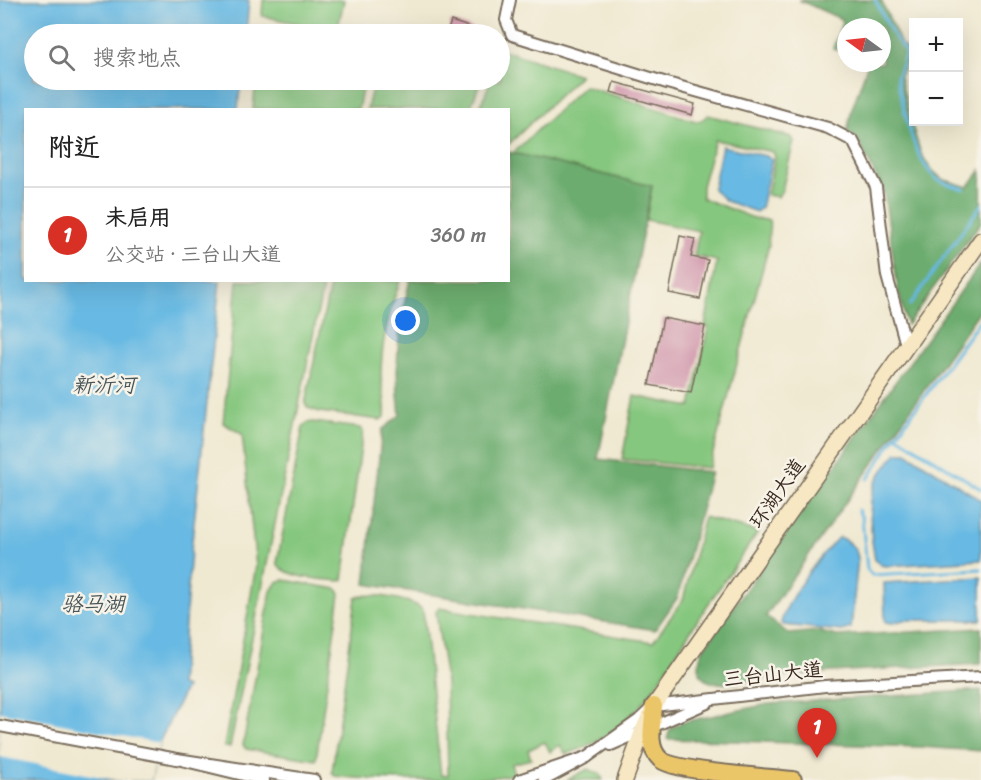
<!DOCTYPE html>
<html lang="zh">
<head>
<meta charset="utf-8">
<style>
  :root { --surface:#fff; --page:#f6f6f6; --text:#222; --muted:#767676; --line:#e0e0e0; --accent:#d93025 }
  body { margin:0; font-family:Sriracha,"LXGW WenKai TC",sans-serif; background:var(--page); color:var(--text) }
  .controls { position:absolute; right:18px; top:18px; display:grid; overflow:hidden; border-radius:0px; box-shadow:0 6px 24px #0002 }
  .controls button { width:54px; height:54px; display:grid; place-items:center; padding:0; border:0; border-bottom:2px solid var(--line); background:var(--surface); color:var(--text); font:30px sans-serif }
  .compass { position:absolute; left:837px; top:18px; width:54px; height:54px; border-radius:50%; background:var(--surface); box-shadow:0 6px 24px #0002; rotate:285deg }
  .you { position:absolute; left:406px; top:321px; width:21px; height:21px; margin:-15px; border:4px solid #fff; border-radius:50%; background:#1a73e8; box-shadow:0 0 0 9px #1a73e833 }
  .badge { display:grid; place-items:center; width:39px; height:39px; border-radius:50%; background:var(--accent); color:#fff; font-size:20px; font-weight:700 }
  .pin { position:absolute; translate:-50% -50px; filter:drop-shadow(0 2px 3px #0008) }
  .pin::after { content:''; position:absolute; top:32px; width:21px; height:18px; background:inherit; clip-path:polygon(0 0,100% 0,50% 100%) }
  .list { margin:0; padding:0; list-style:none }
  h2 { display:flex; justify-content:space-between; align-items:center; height:78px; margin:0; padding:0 24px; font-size:26px }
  h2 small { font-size:20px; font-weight:400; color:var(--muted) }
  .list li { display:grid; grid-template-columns:39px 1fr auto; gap:18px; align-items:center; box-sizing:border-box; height:96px; padding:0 24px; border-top:2px solid var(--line) }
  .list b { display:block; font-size:22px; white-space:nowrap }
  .list p { margin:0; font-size:20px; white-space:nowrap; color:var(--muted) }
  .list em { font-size:20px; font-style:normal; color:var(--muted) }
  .icon { flex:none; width:33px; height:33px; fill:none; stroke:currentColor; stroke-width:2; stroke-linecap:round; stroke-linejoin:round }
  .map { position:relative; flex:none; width:981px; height:780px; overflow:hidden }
  .search { position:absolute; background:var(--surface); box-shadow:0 6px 24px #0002; left:24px; top:24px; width:486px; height:66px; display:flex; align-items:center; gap:15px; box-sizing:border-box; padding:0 21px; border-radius:33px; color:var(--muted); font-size:22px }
  .panel { position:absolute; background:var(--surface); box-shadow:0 6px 24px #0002; left:24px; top:108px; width:486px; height:174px; border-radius:0px }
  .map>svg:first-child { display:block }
</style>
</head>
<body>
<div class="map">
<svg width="981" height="780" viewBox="0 0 981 780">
  <rect width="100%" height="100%" fill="#f7f3e8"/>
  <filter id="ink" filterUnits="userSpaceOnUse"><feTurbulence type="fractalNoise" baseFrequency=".0167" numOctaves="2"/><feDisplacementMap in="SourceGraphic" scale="12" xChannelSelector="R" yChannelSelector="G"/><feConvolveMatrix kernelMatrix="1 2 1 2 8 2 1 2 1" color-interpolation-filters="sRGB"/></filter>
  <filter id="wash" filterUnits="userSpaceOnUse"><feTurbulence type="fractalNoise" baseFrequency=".008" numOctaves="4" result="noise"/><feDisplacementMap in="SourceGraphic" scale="24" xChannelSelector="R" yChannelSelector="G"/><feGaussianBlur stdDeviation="1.35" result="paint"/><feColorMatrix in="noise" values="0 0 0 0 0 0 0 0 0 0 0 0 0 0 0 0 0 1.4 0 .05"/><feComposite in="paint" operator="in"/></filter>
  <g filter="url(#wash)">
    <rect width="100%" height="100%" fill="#f0e9d1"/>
    <g fill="#86c77f" stroke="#60784e" stroke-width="1.5">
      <path d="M263 0H344L337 32 262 16Z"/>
      <path d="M503 50 580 75 509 144 508 110 479 109 491 80H500V58Z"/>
      <path d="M256 80H364L358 109H253Z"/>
      <path d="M374 80H481L470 109H367Z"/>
      <path d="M584 86 699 122 708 115 791 137 794 141 782 190 778 197 767 195 775 157 773 152 715 140 702 186V198L756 219 769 220C771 227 767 237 769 245L709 468 622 459 634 396 691 407 708 327 705 326 717 261 694 256 699 231 646 220 652 186 513 153Z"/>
      <path d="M237 281H324L230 747H224L256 566 242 434 223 423Z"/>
      <path d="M331 281H400C389 312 381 342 381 376 382 390 387 404 385 417L380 420 320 412 308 408 305 404Z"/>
      <path d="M313 422 360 428 363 431 343 580 338 581C322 579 284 578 277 563L303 427 307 423Z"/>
      <path d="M704 517 758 532C736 564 714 595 693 627 656 684 636 733 566 754L560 745 550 752 545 742 528 750 531 759 511 764 514 774C488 780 460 780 434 780 401 780 368 780 335 776L332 772 356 598C366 591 416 600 423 610L441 775H448L446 683 436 612 439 608 653 642 683 600Z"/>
      <path d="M284 580 337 589 340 594 316 760 246 749 243 745 271 591 277 582Z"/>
      <path d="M588 769 600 774 603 780H567Z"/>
    </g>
    <g fill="#6cac6e" stroke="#546b46" stroke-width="1.5">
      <path d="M799 0H881L901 44 911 53 900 76 911 122 921 154 931 169 942 179 968 187 981 170V222L907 325 898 290 884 193 857 138 847 132 852 109 868 63H882V27H846V53L833 48 843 20Z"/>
      <path d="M509 152 652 186 598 459 711 472 678 597 655 630 365 584 382 430 400 415C394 370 397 328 409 284L410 280H508Z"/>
      <path d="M981 263V309L766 616 789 634 817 631 837 636 981 628V664C914 668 847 670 780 676 761 678 725 688 708 681 695 676 699 659 703 649Z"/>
      <path d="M981 690V751L920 747 667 739 670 729 683 722 768 704Z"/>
    </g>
    <g fill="#68b9e3" stroke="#527280" stroke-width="1.5">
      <path d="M0 0H249L246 34H34V80H241L238 109 26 110V280L220 281 191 551 180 685 186 687 159 743 151 780H0Z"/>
      <path d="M722 146 766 156 772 159 761 208 756 212 726 201 713 189Z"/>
      <path d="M897 453H907L981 500V560L885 566 881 565 875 560C871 540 867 503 875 484 880 472 889 463 897 453Z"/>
      <path d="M839 537C849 541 857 549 858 558L851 628 842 631 784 625 781 623C788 597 819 556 839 537Z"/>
      <path d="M981 577V620H903L893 623 885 622 884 583Z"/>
    </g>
    <path fill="#f0e9d1" d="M0 712 159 743 151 780H116L0 757Z"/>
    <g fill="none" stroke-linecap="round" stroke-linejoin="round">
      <g stroke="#68b9e3" stroke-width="3">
        <path d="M875 0 892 33 905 52V56L897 77 898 83C905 112 913 160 937 179 945 184 956 186 964 189"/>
        <path d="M910 305 981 205"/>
        <path d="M897 436 981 489"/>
        <path d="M868 479 890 444 981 319"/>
        <path d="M858 510 862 518 867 569 872 575 981 569"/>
      </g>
    </g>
    <g id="blocks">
      <g fill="#d095ab">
        <path d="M451 21 487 33V34H462L448 30Z"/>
        <path d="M614 82 695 104 692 115 611 92Z"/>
        <path d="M680 236 695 239 691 257 708 260 700 299 669 293Z"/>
        <path d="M663 318 705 326 691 393 649 385Z"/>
      </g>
    </g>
  </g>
  <g filter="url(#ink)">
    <use href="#blocks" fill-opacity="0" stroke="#7a6d5d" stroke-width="1.5"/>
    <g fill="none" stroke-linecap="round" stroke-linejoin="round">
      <defs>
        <g id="minor">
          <path d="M510 0 506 20 512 35 667 83 828 128 853 141 876 187 887 276 906 345"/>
          <path d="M0 726 177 759"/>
          <path d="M611 745 707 703"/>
          <path d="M587 757 639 720 654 706 825 686 981 677"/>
          <path d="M264 780 177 759 314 780"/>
          <path d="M519 780 587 757 544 780"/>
        </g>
        <path id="secondary" d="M625 780 643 730 654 706 981 240"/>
        <path id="primary" d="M654 706C653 723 646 746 660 759 673 772 769 777 793 780"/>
      </defs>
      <use href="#minor" stroke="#7a6d5d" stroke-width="14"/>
      <use href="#secondary" stroke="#7a6d5d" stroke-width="18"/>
      <use href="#primary" stroke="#7a6d5d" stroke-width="20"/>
      <use href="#minor" stroke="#fff" stroke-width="10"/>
      <use href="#secondary" stroke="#f7e8c3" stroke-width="15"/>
      <use href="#primary" stroke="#ebc669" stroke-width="16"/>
    </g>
  </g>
  <g text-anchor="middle" stroke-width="5" stroke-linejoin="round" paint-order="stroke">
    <g font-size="20" fill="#3b2a1e" stroke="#f7f3e8">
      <text transform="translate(777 493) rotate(-55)" y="7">环湖大道</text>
      <text transform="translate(773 674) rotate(-6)" y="7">三台山大道</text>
    </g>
    <g font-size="21" font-style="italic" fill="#485559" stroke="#f7f3e8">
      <text x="104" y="392">新沂河</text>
      <text x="93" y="611">骆马湖</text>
    </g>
  </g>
</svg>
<div class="controls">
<button>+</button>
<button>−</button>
</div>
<svg class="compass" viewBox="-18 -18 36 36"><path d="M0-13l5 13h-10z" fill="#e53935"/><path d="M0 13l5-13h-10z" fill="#767676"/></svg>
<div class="you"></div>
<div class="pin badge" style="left:817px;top:758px">1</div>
<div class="search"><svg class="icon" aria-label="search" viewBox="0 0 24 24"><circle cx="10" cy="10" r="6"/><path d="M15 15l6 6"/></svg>搜索地点</div>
<section class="panel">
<h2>附近<small></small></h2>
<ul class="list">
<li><span class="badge">1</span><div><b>未启用</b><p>公交站 · 三台山大道</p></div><em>360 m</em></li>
</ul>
</section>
</div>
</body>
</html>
